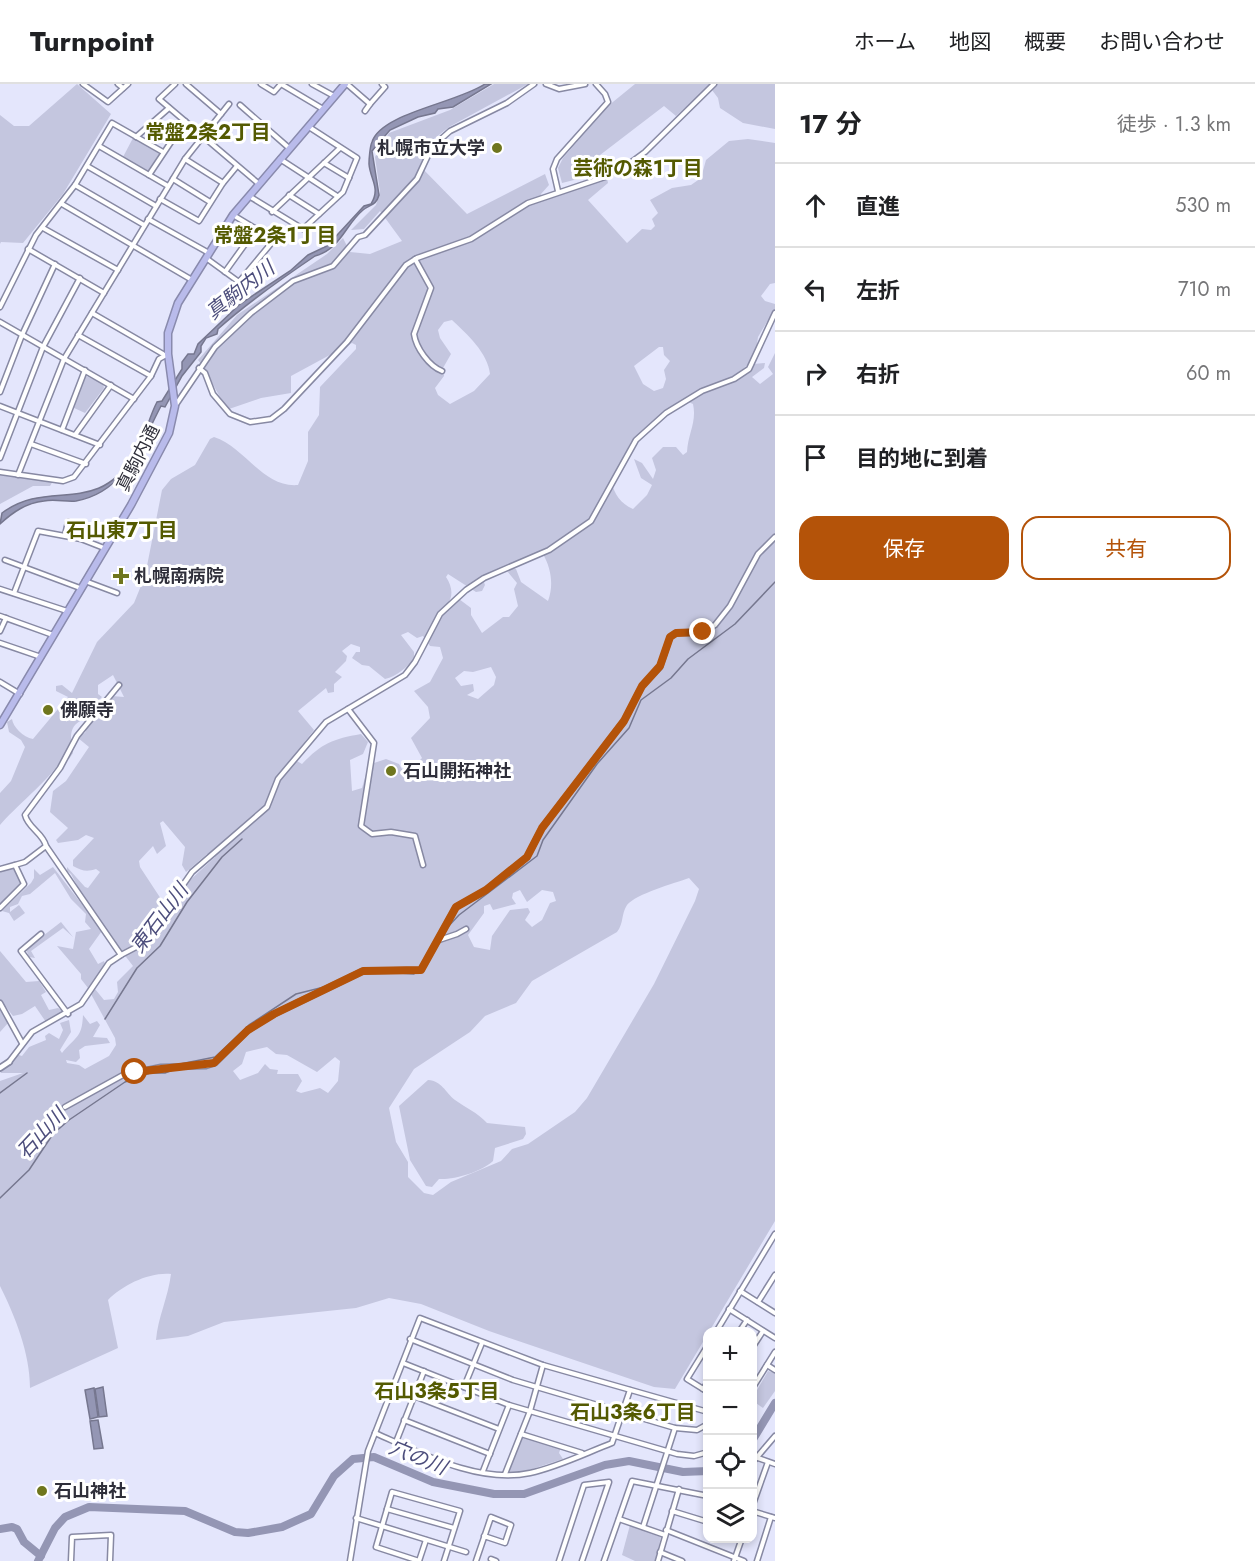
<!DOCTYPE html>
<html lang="ja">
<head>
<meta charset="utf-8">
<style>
  :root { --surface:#fff; --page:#f6f6f6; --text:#202124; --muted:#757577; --line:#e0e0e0; --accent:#b45309 }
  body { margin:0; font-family:Jost,"Noto Sans JP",sans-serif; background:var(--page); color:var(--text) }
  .controls { position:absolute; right:18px; bottom:18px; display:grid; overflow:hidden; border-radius:12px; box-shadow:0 3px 9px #0003 }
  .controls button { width:54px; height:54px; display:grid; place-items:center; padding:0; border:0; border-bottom:2px solid var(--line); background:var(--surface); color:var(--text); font:30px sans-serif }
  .stop { position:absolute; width:18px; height:18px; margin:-14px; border:4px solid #b45309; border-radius:50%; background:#fff }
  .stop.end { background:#b45309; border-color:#fff; box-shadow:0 2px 6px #0008 }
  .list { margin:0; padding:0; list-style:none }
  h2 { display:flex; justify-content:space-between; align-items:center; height:78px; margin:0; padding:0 24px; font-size:26px }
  h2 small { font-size:20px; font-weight:400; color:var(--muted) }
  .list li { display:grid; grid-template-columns:39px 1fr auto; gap:18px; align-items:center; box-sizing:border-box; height:84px; padding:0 24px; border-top:2px solid var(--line) }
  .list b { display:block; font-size:22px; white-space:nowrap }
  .list em { font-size:20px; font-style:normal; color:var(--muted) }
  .actions { display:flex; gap:12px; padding:18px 24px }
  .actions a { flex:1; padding:14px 0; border:2px solid var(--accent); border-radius:18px; text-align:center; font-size:21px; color:var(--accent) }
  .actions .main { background:var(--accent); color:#fff }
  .icon { flex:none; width:33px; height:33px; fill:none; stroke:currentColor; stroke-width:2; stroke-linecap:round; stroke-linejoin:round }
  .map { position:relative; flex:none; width:775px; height:1477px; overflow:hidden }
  header { display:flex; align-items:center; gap:36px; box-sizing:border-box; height:84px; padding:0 30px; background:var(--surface); border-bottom:2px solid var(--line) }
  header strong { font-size:28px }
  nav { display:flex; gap:33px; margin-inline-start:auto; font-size:21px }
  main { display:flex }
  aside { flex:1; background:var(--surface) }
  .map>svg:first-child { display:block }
</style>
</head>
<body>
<header>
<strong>Turnpoint</strong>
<nav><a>ホーム</a><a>地図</a><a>概要</a><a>お問い合わせ</a></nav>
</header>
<main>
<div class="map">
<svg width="775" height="1477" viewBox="0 0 775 1477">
  <rect width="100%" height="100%" fill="#e4e6fc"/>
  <g fill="#c4c6df" fill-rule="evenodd">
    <path d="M77 0 111 30 63 110 23 159 1 158 0 160V31L14 42H29Z"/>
    <path d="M494 0H528L449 43 430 58 420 82 467 130 545 90 549 101 541 110 543 116 607 94 608 99 588 116 627 159 642 145 651 146 655 142 652 135 658 129 650 116 672 104 691 101 701 94 706 76 729 57 748 55 775 59V199L770 200 761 212 765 217 775 220V234L771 231 758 253 755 274 743 285V290L746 291 754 280 765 279 764 284 752 293 760 300 773 290 768 283 775 269V1137L675 1305 654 1303 489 1247 421 1220 389 1214 356 1224 224 1238 188 1252 156 1256C158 1233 168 1214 171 1190 149 1188 123 1201 108 1216L118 1264 30 1304C30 1269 15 1232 0 1202V997L23 989H1L0 985 16 970 22 972 29 963 46 956 45 952 49 949 59 955 63 946 60 939 69 936 71 948 60 966 62 969C76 952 82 954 83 931L90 940 97 937 100 941 93 953 107 954 110 959 85 962 79 966 80 974 76 978 66 976 67 979 79 981 85 985 109 972 116 961 115 954 91 910 95 905 104 916 114 915 118 908 117 898 133 882 104 844 89 865 98 880 104 877 105 880 88 904 81 895V890L57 862 73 865 76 848 91 845 85 838 86 830 71 815 55 789 30 810 22 812 18 820 10 823V828L19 821 25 829 14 837 9 829 2 827 31 799 34 794V785L40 791 53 783 84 823 87 820 71 790 67 787V783L85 803 88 804 100 788 96 785C87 788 82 787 73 782V776L94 754 86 751 78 756 58 759 56 756 68 744 50 728 53 707 66 697 89 663 78 654 79 651 85 649 89 638 85 635C68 641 70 653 73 669L69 675 62 674C57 689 14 724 0 741V709L11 697 25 663 21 656 9 648 7 638 12 635C13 643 23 653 33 655L68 613 56 607V602L62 601 72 609 97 558 134 519 145 492 162 406 171 395 195 381 210 355 214 353C245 363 263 404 298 401L308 377V348L319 331 320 303 356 265V261L352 259 291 292V309L261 314 229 325C214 308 211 291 198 276L237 231 327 170 343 154 350 168 370 170 402 157 380 127 364 145 351 146 376 121 380 108 375 73 389 49 450 26ZM452 236C467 250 488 269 490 290L474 307 450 320 438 311 435 304 444 292 443 284 451 270 440 254 438 246 444 238ZM659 263H663L664 271 670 277 664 286 666 295 663 304 654 307 643 300 634 282ZM684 316 693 320C697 338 688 349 687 368L683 371 676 363H663L652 374 656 386 653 395 642 379 634 375 641 394 652 401 647 411 633 425C620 419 615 411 611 397L631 358 663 330ZM543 470C551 484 554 501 548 517L521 498 516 485 512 484 507 487 517 499 514 505 518 522 509 533H503L482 549 471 531V524L459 515 452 521H447C454 512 452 502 446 493L448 490 476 508 482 507 485 501 482 493 486 491ZM408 548 417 554 423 552 430 562 440 563 443 574 430 598 414 607 428 623 430 634 411 654 422 674 408 688 403 687 399 680 386 675 374 679 371 673 362 704 352 707 350 676 363 670 368 658 361 650C333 655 322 659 302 680L292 674 314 646 298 627 326 604 328 609 334 608V600L342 593 335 588 346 577 347 572 342 567 351 560 360 563V568H356L352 574 362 581 369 582 385 595C397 592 406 584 414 575V568L401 551ZM491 583 496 593 494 601 478 615 467 611 474 607 473 600 461 602 455 594 464 587 473 588ZM113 591 124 613 112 612 108 615 113 627 97 628 92 623 102 613 98 610V601ZM163 737 185 763 182 781 186 788 207 770 215 773 188 798 178 819 163 835 158 833 163 818 140 783 139 777 153 762 157 770 166 762 160 739ZM689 794 699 805 695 817 654 900 587 1014 575 1028 528 1060 512 1065 501 1077 451 1098 433 1111 424 1109 408 1093V1078L396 1058 389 1024 414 985 470 948 485 932 516 919 532 897 617 848C624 839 621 830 627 821 636 810 675 799 689 794ZM520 806 527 818 542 806 553 808 556 817 550 819 542 836 532 843 525 836 530 828 528 824 510 826 492 852 490 866 474 863 468 851 484 829V822L490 820 493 826 516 820 512 814 513 809ZM267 963 276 970 287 971 317 988 335 973 340 977 338 997 328 1009 320 1004 301 1009 296 1007 302 997 298 990H277L278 986 270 985 265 980 258 989 240 996 233 987 242 980 246 968Z"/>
    <path d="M635 0H775V45L743 39 720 24 718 14 709 2 676 32 664 22 587 81 594 91 562 99 558 84 563 74 608 22Z"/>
    <path d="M133 54 160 69 148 87 123 73Z"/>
    <path d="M84 291 103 300 104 304 85 329 72 323Z"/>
    <path d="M0 390 53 397 50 402H33L0 420Z"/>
    <path d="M13 784 21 800 0 821V787Z"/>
    <path d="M61 838 73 853 63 844 31 867 35 874 29 873 26 865Z"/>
    <path d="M0 867 26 898 39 897 46 908 41 911 49 926 58 924 65 928 46 938 35 922 22 930 13 932 6 923 1 924 8 939 0 948Z"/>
    <path d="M428 996C442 997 445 1008 455 1016 466 1024 477 1028 487 1039L525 1043 526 1050 523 1055 495 1064 493 1077C481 1088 454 1096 439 1095L432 1103 426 1102 410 1076 399 1022Z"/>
    <path d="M768 1287 775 1289V1307L763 1324 753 1317V1313Z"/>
    <path d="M521 1353 561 1363 559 1369 563 1375 529 1386 508 1388Z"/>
    <path d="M630 1441 661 1453 655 1477H635L622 1471Z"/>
  </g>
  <g fill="#9496b4" stroke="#76778f" stroke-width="1.5">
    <path d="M485 0H491L453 23 438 25 435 29 418 33 390 46 372 67 379 111C376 122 370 120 363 126 345 141 341 165 315 172 281 195 248 218 218 245L217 250 206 254 201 262V268L182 292 165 323 161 322C141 360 126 408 76 417 66 418 55 415 44 417 26 419 13 428 0 440L2 429C49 394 95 433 133 373 145 355 148 335 157 318L162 317 182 285V278L188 270H194L198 260 240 220 290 187 308 171 327 162 364 122 371 120C381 104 370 95 369 80 369 75 370 62 372 58 381 29 457 19 485 0Z"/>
    <path d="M103 1303 107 1332 99 1333 95 1305Z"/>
    <path d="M94 1304 98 1333 90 1335 85 1306Z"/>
    <path d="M98 1336 103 1364 94 1365 90 1337Z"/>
  </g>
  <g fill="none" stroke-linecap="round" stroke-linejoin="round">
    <g stroke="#76778f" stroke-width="1.5">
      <path d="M444 847 459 831 537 772 543 756 597 680 629 644 641 616 671 594 688 575 735 540 775 498"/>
      <path d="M420 884 438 852"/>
      <path d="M385 888 414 890"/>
      <path d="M352 895 359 891"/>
      <path d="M105 935 137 884 160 862 187 818 222 773 242 755"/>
      <path d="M180 980 215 973 249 941 296 910 328 902"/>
      <path d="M0 1009 27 989"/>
      <path d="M0 1114 29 1086 53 1050 69 1036 125 998 150 989H165L175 985"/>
    </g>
    <g stroke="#9496b4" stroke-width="8">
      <path d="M752 1357 775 1319"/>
      <path d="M0 1445 12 1443 17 1445 24 1458 41 1472"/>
      <path d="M38 1477 55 1444 65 1433 89 1423 185 1427 235 1448 248 1449 282 1443 311 1430 334 1392 353 1375 374 1373 433 1398 494 1410H524L605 1381 629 1377 683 1388 708 1387"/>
    </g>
    <defs>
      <g id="street">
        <path d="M83 0 108 18 128 0"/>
        <path d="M118 0 123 4"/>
        <path d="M175 0 159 15 259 100"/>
        <path d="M186 0 221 30"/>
        <path d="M261 0 274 8 281 0"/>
        <path d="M281 0 323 25"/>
        <path d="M312 0 334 12"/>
        <path d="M347 0 370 20 385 3 382 0"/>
        <path d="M546 0 559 5 585 0"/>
        <path d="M240 21 289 64"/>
        <path d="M365 27 370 20"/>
        <path d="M136 53 169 24"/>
        <path d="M99 62 168 102"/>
        <path d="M185 75 223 99"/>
        <path d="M280 75 337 112"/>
        <path d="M324 79 349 94"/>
        <path d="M87 82 156 122"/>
        <path d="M149 91 185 37"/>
        <path d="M173 95 210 118"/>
        <path d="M75 101 144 141"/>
        <path d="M558 107 553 85 557 75 608 18 605 10 596 0"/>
        <path d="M289 111 319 130"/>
        <path d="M249 112 303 145 343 108 357 74 309 43"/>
        <path d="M160 115 199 137 223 99 237 82"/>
        <path d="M62 120 192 196"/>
        <path d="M272 128 340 64"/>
        <path d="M233 131 278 158"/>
        <path d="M148 135 209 169"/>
        <path d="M43 144 118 186"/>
        <path d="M28 165 104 209"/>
        <path d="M206 174 239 198 274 156"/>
        <path d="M415 175 431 204 414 250C416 264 429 282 442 287"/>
        <path d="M225 188 256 145"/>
        <path d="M0 223 36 151 75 101 112 39 163 68"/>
        <path d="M92 229 163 270"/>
        <path d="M0 238 134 315"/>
        <path d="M78 251 151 292"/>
        <path d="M199 284 205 289 213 310 230 330 250 338 271 335 284 325 347 258 406 181 417 174 471 155 528 119 605 93 630 79 645 68 714 0"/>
        <path d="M0 308 22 251 55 180"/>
        <path d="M0 322 100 361"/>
        <path d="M175 322 215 263 251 229 293 197 333 182 358 153 365 151 417 95 432 63 450 47 507 19 534 0"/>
        <path d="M62 346 85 286"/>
        <path d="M75 351 111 301"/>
        <path d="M31 360 86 380"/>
        <path d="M0 374 43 263 80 194"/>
        <path d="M0 388 63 397 74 393 151 292 159 275 168 270"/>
        <path d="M18 391 64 275 185 75 229 20"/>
        <path d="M65 451 68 438"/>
        <path d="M5 476 80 504"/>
        <path d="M85 497 117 509"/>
        <path d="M0 505 67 527"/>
        <path d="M14 509 38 447 81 455 104 464"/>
        <path d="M0 532 53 551"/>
        <path d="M0 547 6 534"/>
        <path d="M0 559 41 573"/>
        <path d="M0 598 20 610"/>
        <path d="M348 625 374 659 361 742 372 750 391 748 415 752 423 781"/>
        <path d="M46 762C43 749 28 744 25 731L60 684 77 652 119 601"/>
        <path d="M0 785 15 781 24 800 0 824"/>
        <path d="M41 850 21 867 68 930"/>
        <path d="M439 856 457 850 466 845"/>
        <path d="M121 871 142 860 192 788 267 723 278 695 326 638 405 591 415 578 440 530 466 506 484 494 549 466 591 437 636 356 666 329 702 307 734 295 749 285 775 229"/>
        <path d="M0 919 22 959"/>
        <path d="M9 978 32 948 81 920 109 879 121 871 46 762 25 778 15 781"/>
        <path d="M65 1023 123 991 161 983 206 982 215 979 248 946 274 930 363 887 421 886 456 823 486 806 527 773 542 744 624 637 642 602 660 583 670 553 676 549 703 548 715 541 730 522 758 470 775 453"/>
        <path d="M740 1207 775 1229"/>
        <path d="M758 1218 775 1191"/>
        <path d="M729 1225 775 1254"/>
        <path d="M716 1248 775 1150"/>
        <path d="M739 1248 747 1236"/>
        <path d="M410 1255 513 1296 675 1344 697 1346 708 1340"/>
        <path d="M708 1261 687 1295 708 1308"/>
        <path d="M752 1264 763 1247"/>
        <path d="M403 1279 509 1321 677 1370 694 1372 708 1368"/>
        <path d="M767 1281 775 1286"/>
        <path d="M464 1303 482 1259"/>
        <path d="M703 1305 708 1298"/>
        <path d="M752 1305 775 1268"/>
        <path d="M414 1312 499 1345"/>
        <path d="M404 1336 490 1370"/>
        <path d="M375 1349C421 1369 478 1400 530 1389 558 1383 586 1369 612 1359L630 1306"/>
        <path d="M521 1350 582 1369"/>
        <path d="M396 1358 424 1287"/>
        <path d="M758 1374 775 1380"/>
        <path d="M752 1379 775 1352"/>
        <path d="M483 1387 509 1321"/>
        <path d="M505 1390 530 1327 543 1281"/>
        <path d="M752 1423 768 1378"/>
        <path d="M387 1425 454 1444"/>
        <path d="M672 1427 708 1438"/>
        <path d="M752 1427 775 1434"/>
        <path d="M356 1434 466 1468"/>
        <path d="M619 1435 665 1451"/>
        <path d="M643 1443 675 1344"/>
        <path d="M666 1446 744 1477"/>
        <path d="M660 1468 682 1477"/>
        <path d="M491 1475 496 1477"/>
        <path d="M71 1477 72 1453 111 1451 110 1477"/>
        <path d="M350 1477 368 1367 420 1234 543 1281 708 1328"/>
        <path d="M419 1477 376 1463 392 1408 460 1427 444 1477"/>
        <path d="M419 1477 426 1456"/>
        <path d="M476 1477 491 1433 511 1441 505 1459 484 1452"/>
        <path d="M559 1477 584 1401 609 1398 582 1477"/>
        <path d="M604 1477 632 1397 708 1412"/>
        <path d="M658 1477 679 1405"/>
        <path d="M734 1477 742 1454"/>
        <path d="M757 1477 771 1433"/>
      </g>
      <path id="secondary" d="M0 984 9 978"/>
      <path id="highway" d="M0 641 131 421 169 349 175 322 168 270V249L178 219 233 131 345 0"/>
    </defs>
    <use href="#street" stroke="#8789a3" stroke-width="7"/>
    <use href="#secondary" stroke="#8789a3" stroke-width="8"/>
    <use href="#highway" stroke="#898aad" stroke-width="9"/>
    <use href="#street" stroke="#fff" stroke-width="4"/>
    <use href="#secondary" stroke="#fff" stroke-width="4.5"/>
    <use href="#highway" stroke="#b9bbeb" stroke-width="6"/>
  </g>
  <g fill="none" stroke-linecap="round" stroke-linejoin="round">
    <path stroke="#b45309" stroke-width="8" d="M135 988 214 979 248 946 274 930 363 887 421 886 456 823 486 806 527 773 542 744 624 637 642 602 660 582 670 553 676 549 703 548"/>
  </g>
  <g fill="#6f761e" stroke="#fff" stroke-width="2">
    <circle cx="497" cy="64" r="6"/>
    <path d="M118 483h6v6h6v6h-6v6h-6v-6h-6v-6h6z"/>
    <circle cx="48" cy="626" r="6"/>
    <circle cx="391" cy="687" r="6"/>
    <circle cx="42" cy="1407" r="6"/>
  </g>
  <g text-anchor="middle" stroke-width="6" stroke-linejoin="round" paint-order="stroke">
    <g font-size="18" font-weight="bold" fill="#2f2f3a" stroke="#fff" text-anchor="start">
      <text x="485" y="70" text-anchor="end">札幌市立大学</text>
      <text x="134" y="498">札幌南病院</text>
      <text x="60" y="632">佛願寺</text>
      <text x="403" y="693">石山開拓神社</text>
      <text x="54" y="1413">石山神社</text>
    </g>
    <g font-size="18" fill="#2f2f3a" stroke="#fff">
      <text transform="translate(138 374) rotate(-63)" y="6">真駒内通</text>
    </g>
    <g font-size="20" font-weight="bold" fill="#545a01" stroke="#fff">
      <text x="208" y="55">常盤2条2丁目</text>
      <text x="638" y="91">芸術の森1丁目</text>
      <text x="275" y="158">常盤2条1丁目</text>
      <text x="122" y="453">石山東7丁目</text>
      <text x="437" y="1314">石山3条5丁目</text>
      <text x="633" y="1335">石山3条6丁目</text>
    </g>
    <g font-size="20" font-style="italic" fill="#4d4e7c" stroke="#fff">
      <text transform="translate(240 206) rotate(-38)" y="7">真駒内川</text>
      <text transform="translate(159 834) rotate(-53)" y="7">東石山川</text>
      <text transform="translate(41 1049) rotate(-47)" y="7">石山川</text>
      <text transform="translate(418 1373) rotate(22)" y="7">穴の川</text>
    </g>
  </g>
</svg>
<div class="controls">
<button>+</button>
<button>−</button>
<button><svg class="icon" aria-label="locate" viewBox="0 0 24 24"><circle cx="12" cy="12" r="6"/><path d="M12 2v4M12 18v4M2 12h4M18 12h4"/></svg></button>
<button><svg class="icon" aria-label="layers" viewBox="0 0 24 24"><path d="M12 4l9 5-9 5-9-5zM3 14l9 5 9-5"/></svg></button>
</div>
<div class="stop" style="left:135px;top:988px"></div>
<div class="stop end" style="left:703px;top:548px"></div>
</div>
<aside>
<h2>17 分<small>徒歩 · 1.3 km</small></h2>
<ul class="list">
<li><svg class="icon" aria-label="ahead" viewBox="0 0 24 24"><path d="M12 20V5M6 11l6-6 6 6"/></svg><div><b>直進</b></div><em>530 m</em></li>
<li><svg class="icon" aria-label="left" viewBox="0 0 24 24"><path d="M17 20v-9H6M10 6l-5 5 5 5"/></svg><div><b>左折</b></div><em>710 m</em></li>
<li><svg class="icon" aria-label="right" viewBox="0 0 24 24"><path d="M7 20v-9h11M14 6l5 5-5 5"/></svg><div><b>右折</b></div><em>60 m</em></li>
<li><svg class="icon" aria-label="arrive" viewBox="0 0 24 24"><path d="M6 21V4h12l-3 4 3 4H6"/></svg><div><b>目的地に到着</b></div></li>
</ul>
<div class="actions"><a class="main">保存</a><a>共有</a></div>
</aside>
</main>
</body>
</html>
